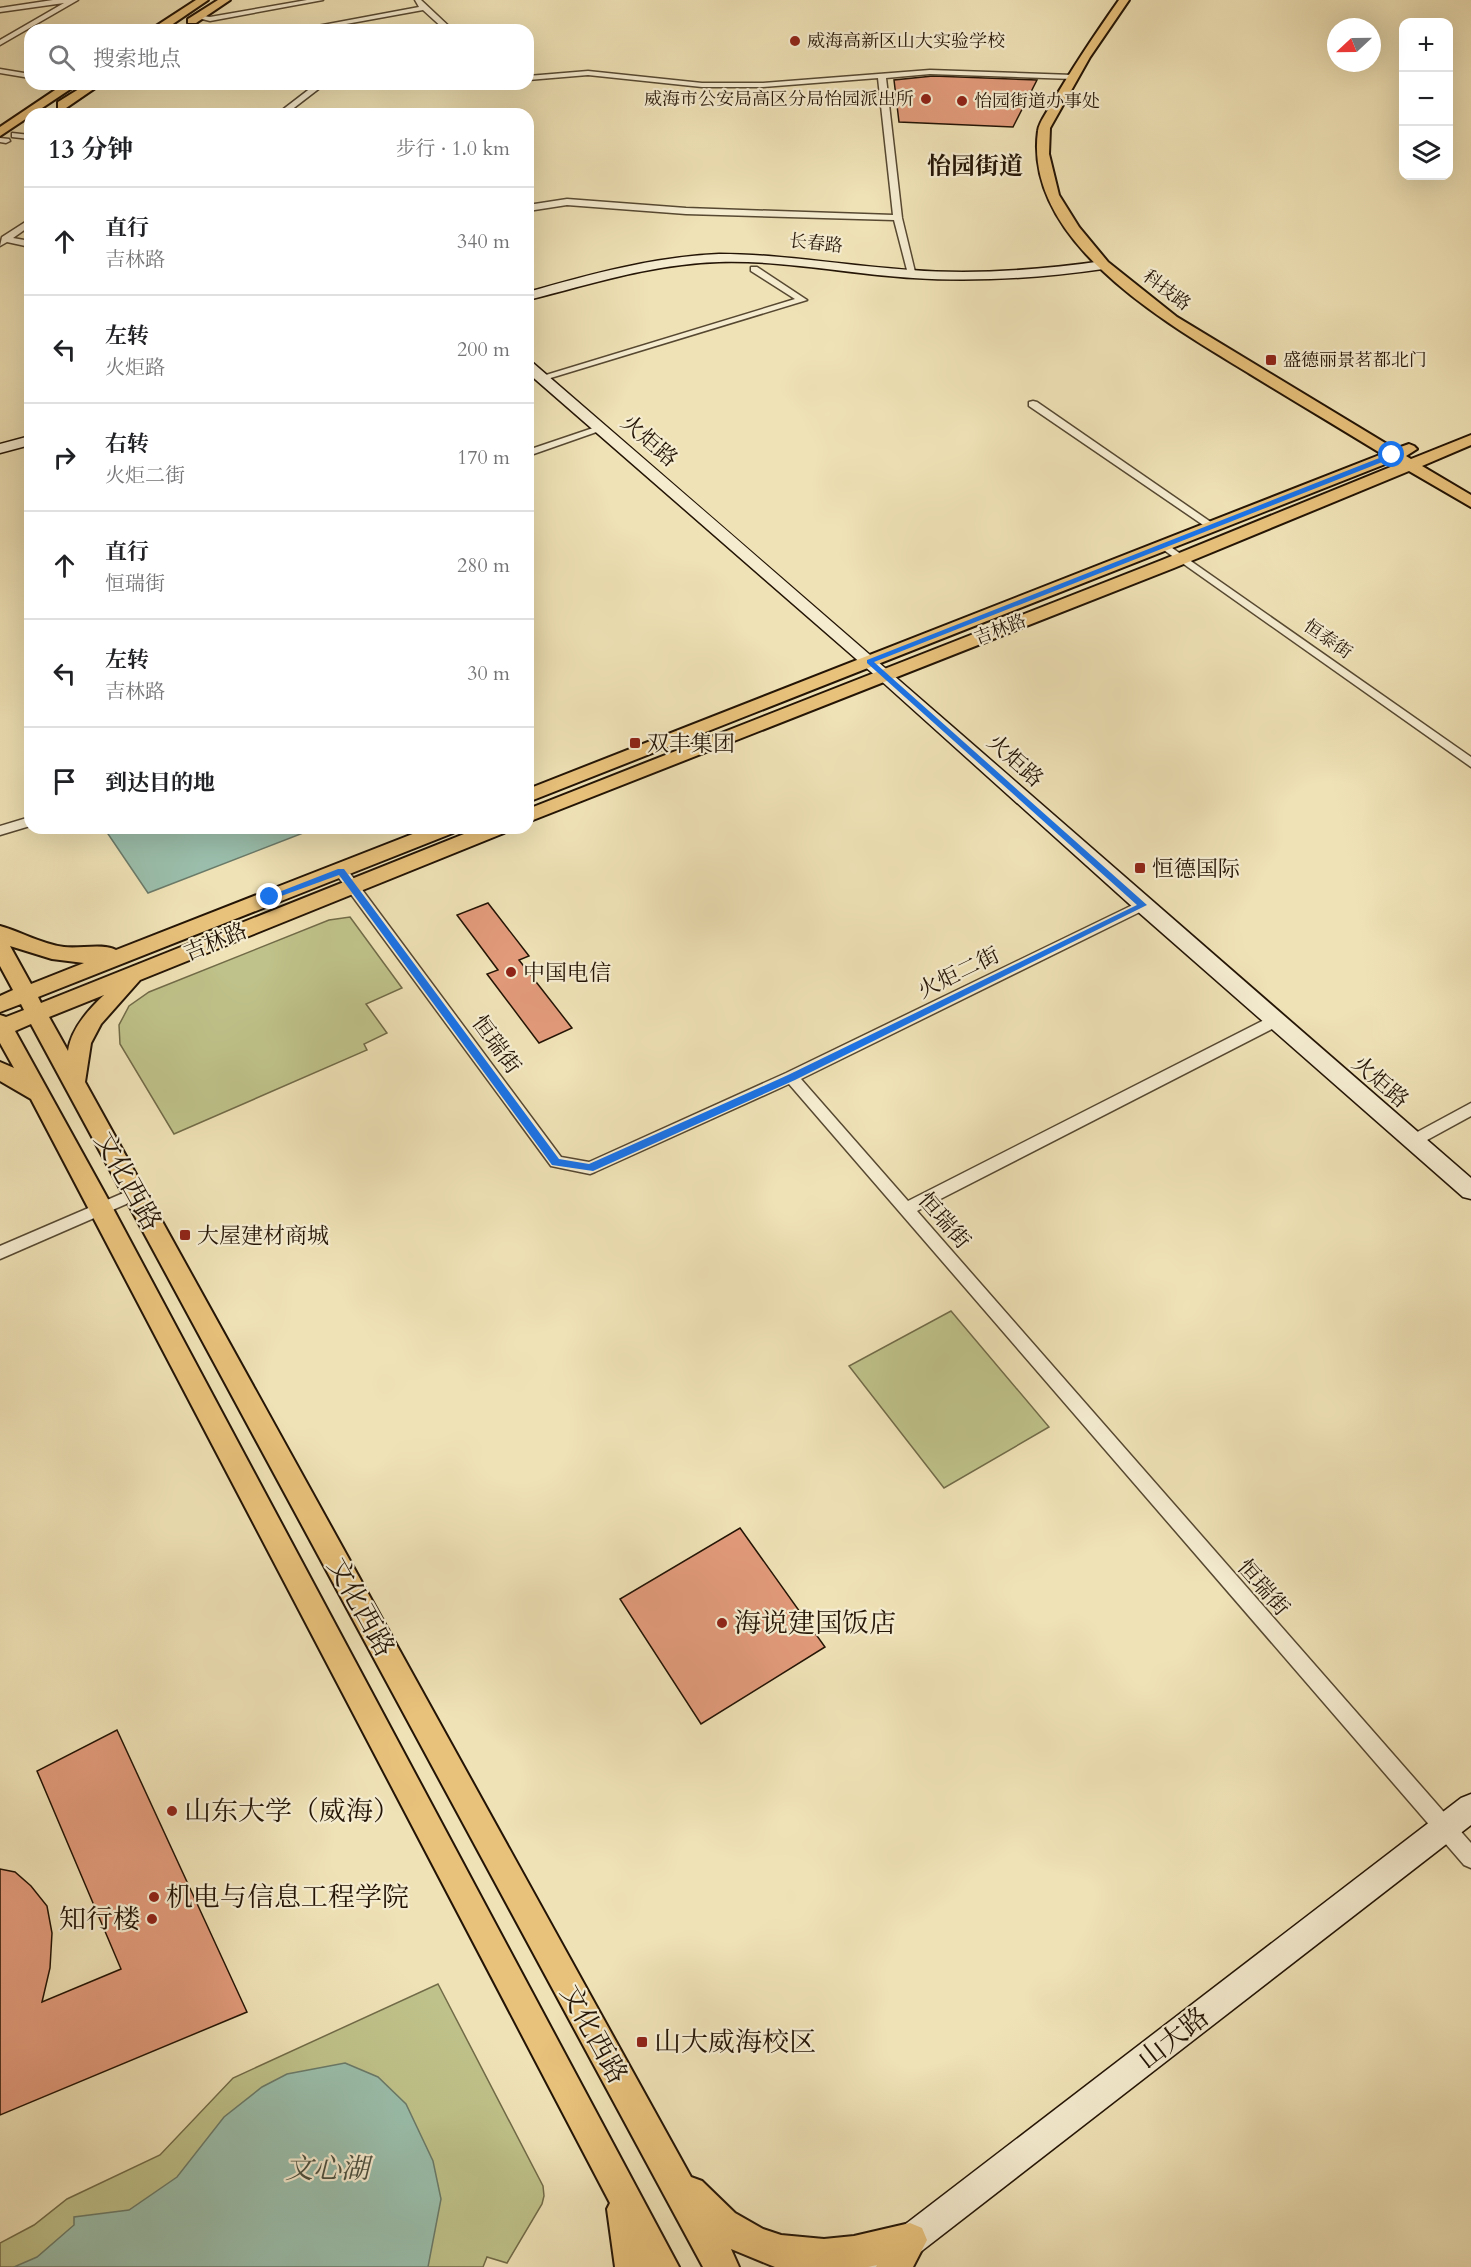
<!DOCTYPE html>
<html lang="zh">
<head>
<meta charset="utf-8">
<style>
  :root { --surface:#fff; --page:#f6f6f6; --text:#202124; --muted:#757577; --line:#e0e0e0 }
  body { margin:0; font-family:Cardo,"Noto Serif SC",serif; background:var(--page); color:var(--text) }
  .controls { position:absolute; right:18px; top:18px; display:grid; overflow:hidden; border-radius:12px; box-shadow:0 6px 24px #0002 }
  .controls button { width:54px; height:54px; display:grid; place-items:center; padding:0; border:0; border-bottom:2px solid var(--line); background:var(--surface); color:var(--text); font:30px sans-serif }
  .compass { position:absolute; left:1327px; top:18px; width:54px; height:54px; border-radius:50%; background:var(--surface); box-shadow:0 6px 24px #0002; rotate:248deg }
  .stop { position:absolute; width:18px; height:18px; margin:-14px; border:4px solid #1a73e8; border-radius:50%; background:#fff }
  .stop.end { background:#1a73e8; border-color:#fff; box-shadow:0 2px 6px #0008 }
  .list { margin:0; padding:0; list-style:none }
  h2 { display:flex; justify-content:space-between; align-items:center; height:78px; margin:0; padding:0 24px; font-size:26px }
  h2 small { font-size:20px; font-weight:400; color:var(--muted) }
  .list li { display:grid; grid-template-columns:39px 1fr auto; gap:18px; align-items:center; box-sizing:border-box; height:108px; padding:0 24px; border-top:2px solid var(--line) }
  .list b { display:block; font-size:22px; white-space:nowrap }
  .list p { margin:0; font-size:20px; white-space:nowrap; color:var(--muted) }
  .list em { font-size:20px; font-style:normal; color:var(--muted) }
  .icon { flex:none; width:33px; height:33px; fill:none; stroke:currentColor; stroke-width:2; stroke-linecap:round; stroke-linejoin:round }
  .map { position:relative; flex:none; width:1471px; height:2267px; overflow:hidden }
  .search { position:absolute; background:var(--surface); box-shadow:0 6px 24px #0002; left:24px; top:24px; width:510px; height:66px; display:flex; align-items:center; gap:15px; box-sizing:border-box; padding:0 21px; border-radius:18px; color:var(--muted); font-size:22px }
  .panel { position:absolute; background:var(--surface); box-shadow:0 6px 24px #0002; left:24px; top:108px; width:510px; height:726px; border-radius:18px }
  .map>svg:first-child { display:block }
</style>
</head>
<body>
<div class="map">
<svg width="1471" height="2267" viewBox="0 0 1471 2267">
  <rect width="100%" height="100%" fill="#efe2b6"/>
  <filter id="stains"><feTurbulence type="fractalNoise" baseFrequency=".00333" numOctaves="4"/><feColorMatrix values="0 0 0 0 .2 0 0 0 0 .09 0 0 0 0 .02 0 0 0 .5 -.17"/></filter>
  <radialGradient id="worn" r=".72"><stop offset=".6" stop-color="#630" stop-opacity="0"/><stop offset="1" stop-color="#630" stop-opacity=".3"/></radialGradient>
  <g fill="#bfc28a" stroke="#716b48" stroke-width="1.5">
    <path d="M350 917 402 988 366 1004 387 1033 364 1044 367 1050 174 1134 120 1044 119 1025 129 1006 149 992 329 920Z"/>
    <path d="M951 1311 1049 1427 944 1488 849 1366Z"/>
    <path d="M438 1984 543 2186 544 2196 542 2204 507 2263 487 2257 483 2267H0V2243L34 2225 67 2199 160 2155 233 2078Z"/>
  </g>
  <g fill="#9abeab" stroke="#6a7a69" stroke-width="1.5">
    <path d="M104 828H316L148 893Z"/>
    <path d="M345 2063 378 2077 406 2104 433 2161 441 2199 428 2267H14L37 2257 74 2225V2217L129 2210 177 2177 224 2117 262 2087 287 2074Z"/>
  </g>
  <g fill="#e29b7b" stroke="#231405" stroke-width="1.5">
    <path d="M933 76 1037 80 1013 127 899 122 894 80Z"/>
    <path d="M488 903 529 956 519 960 572 1028 539 1043 487 974 498 970 457 915Z"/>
    <path d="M740 1528 825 1647 701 1724 620 1599Z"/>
    <path d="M117 1730 247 2012 0 2115V1869L15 1872 31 1886 47 1906 52 1933 50 1968 42 2002 121 1969 37 1771Z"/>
  </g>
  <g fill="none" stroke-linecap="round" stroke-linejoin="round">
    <defs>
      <g id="street">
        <path d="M53 0H78L0 45V40L64 3 0 12V8Z"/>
        <path d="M307 0H323L210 21 194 17 198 15 210 17Z"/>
        <path d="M415 0H421L453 30H445L423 10 313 30H296L419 7Z"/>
        <path d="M0 69 30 74V78L0 73Z"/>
        <path d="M930 70 1073 75 1077 77 1073 79 930 74 886 78 902 218 916 276 908 274 894 220 686 214 567 205 528 211V205L567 199 686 208 893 215 878 78 763 87H702L588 75 528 80V76L588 71 702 83H763Z"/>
        <path d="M72 84H92L95 86 91 88Z"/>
        <path d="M316 84H325L286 114H277Z"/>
        <path d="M12 133 30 135V139L12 137Z"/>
        <path d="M0 138 9 139 10 141 6 143 0 142Z"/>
        <path d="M30 219V226L13 238 30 241V247L7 242 0 246 2 237Z"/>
        <path d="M751 267H757L807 300 544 380 536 378 795 299 751 271Z"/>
        <path d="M1033 401 1037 402 1218 527 1217 529H1209L1029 406V402Z"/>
        <path d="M596 427 605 429 528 456V450Z"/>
        <path d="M1165 543 1471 757V767L1161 548V544Z"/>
        <path d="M30 817V826L0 835V826Z"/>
        <path d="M341 867 346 868 561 1157 589 1162 786 1073 1143 900 1150 905 1148 908 801 1079 908 1201 1270 1017H1280L1282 1021 1280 1025 917 1211 1471 1843V1868L1464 1865 789 1084 595 1172 590 1174 551 1166 336 874 334 871Z"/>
        <path d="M1471 1103V1116L1418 1145H1408L1405 1141 1408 1137Z"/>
        <path d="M135 1188 140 1190 143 1194 140 1198 0 1259V1246Z"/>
      </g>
      <g id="secondary">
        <path d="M719 254C783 254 847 266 911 270 975 275 1039 270 1103 261L1109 265 1103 269C1040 278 977 282 913 278 848 274 784 260 719 262 652 264 592 284 528 300V292C591 274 653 257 719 254Z"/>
        <path d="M528 362 533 363C847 633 1158 907 1471 1178V1199L1463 1197 1136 910 878 678 528 373Z"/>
        <path d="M30 436V445L0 453V444Z"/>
        <path d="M1471 1794V1825L901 2267H859L864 2256 1461 1798Z"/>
      </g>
      <g id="primary">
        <path d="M196 0H208L164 30H150Z"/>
        <path d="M218 0H230L196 23H188V19Z"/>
        <path d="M1119 0H1129L1090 57 1050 128 1049 154 1059 195 1079 227 1108 262 1177 317 1395 449 1409 444 1414 446 1417 449 1406 456 1411 459 1471 435V445L1422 466 1471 495V507L1409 471 1174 568 528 822V809L1162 560 1398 464 1393 461 528 802V789L1382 454C1338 427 1294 401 1250 374 1170 325 1023 243 1038 131 1039 122 1048 111 1052 103 1073 67 1095 34 1119 0Z"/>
        <path d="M64 84H78L0 136V127Z"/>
        <path d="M87 84H101L66 108H58V102Z"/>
        <path d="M428 828H456L453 833 38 997 41 1003 479 828H507L504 833 140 980 101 1024 91 1043 85 1082 691 2177 702 2181 735 2213 763 2229 781 2235 824 2239 854 2236 910 2223 922 2228 927 2240 913 2267H876L877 2265 868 2267H775L731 2249 739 2267H703L31 1024 15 1031 109 1201 679 2267H615L607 2209 610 2203 31 1099 0 1081V1062L14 1068 0 1043V1015L6 1017 24 1010 21 1004 0 1012V996L13 990 0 966V926C22 932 41 944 64 947 80 949 103 943 116 950ZM10 946 52 959 84 963 31 984ZM104 995C88 1010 71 1029 68 1051L49 1017Z"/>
      </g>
    </defs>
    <use href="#street" stroke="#564831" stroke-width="3"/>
    <use href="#secondary" stroke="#231405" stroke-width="3"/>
    <use href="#primary" stroke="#231405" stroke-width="4"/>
    <use href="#street" fill="#f5ecd0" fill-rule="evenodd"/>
    <use href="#secondary" fill="#f5ecd0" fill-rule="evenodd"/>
    <use href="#primary" fill="#e8c17b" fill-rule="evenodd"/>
  </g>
  <path fill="#1a73e8" d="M1392 453 1395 457 874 662 1147 905 795 1080 593 1171 552 1165 339 875 273 899 266 897 338 869H344L559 1159 589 1164 788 1075 1137 905 867 663V660Z"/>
  <g fill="#8f2418" stroke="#f5ecd0" stroke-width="2">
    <circle cx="795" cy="41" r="6"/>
    <circle cx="926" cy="99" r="6"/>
    <circle cx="962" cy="101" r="6"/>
    <rect x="1265" y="354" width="12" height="12" rx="3"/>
    <rect x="629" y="737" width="12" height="12" rx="3"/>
    <rect x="1134" y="862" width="12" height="12" rx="3"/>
    <circle cx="511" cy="972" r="6"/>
    <rect x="179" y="1229" width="12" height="12" rx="3"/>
    <circle cx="722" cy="1623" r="6"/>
    <circle cx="172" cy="1811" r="6"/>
    <circle cx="154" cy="1897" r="6"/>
    <circle cx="152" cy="1919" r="6"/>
    <rect x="636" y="2036" width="12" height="12" rx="3"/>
  </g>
  <g text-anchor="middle" stroke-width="4.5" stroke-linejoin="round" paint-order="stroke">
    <g font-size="18" fill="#231405" stroke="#f5ecd0" text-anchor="start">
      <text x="807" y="47">威海高新区山大实验学校</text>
      <text x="914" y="105" text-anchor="end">威海市公安局高区分局怡园派出所</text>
      <text x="974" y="107">怡园街道办事处</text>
      <text x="1283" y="366">盛德丽景茗都北门</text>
    </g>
    <g font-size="18" fill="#231405" stroke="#f5ecd0">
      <text transform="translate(816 243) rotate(6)" y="6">长春路</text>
      <text transform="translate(1167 290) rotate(37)" y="6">科技路</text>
      <text transform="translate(1000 629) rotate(-21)" y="6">吉林路</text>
      <text transform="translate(1328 639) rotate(35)" y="6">恒泰街</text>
    </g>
    <g font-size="22" fill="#231405" stroke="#f5ecd0">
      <text transform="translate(650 440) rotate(41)" y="8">火炬路</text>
      <text transform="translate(1016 760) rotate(42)" y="8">火炬路</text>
      <text transform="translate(215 941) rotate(-22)" y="8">吉林路</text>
      <text transform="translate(958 972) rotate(-26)" y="8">火炬二街</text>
      <text transform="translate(497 1044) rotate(54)" y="8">恒瑞街</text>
      <text transform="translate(1381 1081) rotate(41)" y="8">火炬路</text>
      <text transform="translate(945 1220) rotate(49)" y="8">恒瑞街</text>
      <text transform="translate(1264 1587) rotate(49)" y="8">恒瑞街</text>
    </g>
    <g font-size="22" fill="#231405" stroke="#f5ecd0" text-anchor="start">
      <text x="647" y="751">双丰集团</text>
      <text x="1152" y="876">恒德国际</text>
      <text x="523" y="980">中国电信</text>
      <text x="197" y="1243">大屋建材商城</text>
    </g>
    <g font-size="24" font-weight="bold" fill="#231405" stroke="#f5ecd0">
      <text x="975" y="174">怡园街道</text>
    </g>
    <g font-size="27" fill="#231405" stroke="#f5ecd0">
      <text transform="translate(128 1181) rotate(61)" y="9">文化西路</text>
      <text transform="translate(361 1607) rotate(61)" y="9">文化西路</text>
      <text transform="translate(594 2034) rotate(61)" y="9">文化西路</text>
      <text transform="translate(1173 2038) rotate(-38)" y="9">山大路</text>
    </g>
    <g font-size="27" fill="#231405" stroke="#f5ecd0" text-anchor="start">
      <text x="734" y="1632">海说建国饭店</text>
      <text x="184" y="1820">山东大学（威海）</text>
      <text x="166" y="1906">机电与信息工程学院</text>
      <text x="140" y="1928" text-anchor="end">知行楼</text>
      <text x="654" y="2051">山大威海校区</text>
    </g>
    <g font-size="28" font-style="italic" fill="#4d503f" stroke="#f5ecd0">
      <text x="327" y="2178">文心湖</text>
    </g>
  </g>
  <rect width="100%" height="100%" filter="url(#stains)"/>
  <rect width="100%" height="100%" fill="url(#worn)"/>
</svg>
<div class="controls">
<button>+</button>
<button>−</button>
<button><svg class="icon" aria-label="layers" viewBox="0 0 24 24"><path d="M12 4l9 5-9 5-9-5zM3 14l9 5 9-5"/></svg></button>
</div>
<svg class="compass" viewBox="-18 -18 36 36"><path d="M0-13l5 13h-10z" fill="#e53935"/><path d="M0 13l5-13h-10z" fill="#757577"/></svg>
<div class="stop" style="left:1392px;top:455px"></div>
<div class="stop end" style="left:270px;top:897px"></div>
<div class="search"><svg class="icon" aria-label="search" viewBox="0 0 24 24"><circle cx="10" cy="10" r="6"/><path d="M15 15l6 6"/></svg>搜索地点</div>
<section class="panel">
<h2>13 分钟<small>步行 · 1.0 km</small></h2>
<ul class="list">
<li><svg class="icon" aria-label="ahead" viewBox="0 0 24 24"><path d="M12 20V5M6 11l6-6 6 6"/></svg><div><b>直行</b><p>吉林路</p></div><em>340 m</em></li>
<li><svg class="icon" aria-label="left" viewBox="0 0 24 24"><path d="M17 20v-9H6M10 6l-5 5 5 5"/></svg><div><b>左转</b><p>火炬路</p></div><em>200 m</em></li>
<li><svg class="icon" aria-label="right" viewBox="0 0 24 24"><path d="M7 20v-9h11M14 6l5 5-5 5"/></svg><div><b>右转</b><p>火炬二街</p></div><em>170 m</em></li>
<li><svg class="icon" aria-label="ahead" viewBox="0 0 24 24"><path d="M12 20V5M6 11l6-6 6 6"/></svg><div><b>直行</b><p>恒瑞街</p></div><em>280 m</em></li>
<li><svg class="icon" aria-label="left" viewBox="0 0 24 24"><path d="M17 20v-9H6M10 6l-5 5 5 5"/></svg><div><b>左转</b><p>吉林路</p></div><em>30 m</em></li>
<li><svg class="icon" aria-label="arrive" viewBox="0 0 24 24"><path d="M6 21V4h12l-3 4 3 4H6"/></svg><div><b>到达目的地</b></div></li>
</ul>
</section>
</div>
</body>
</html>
